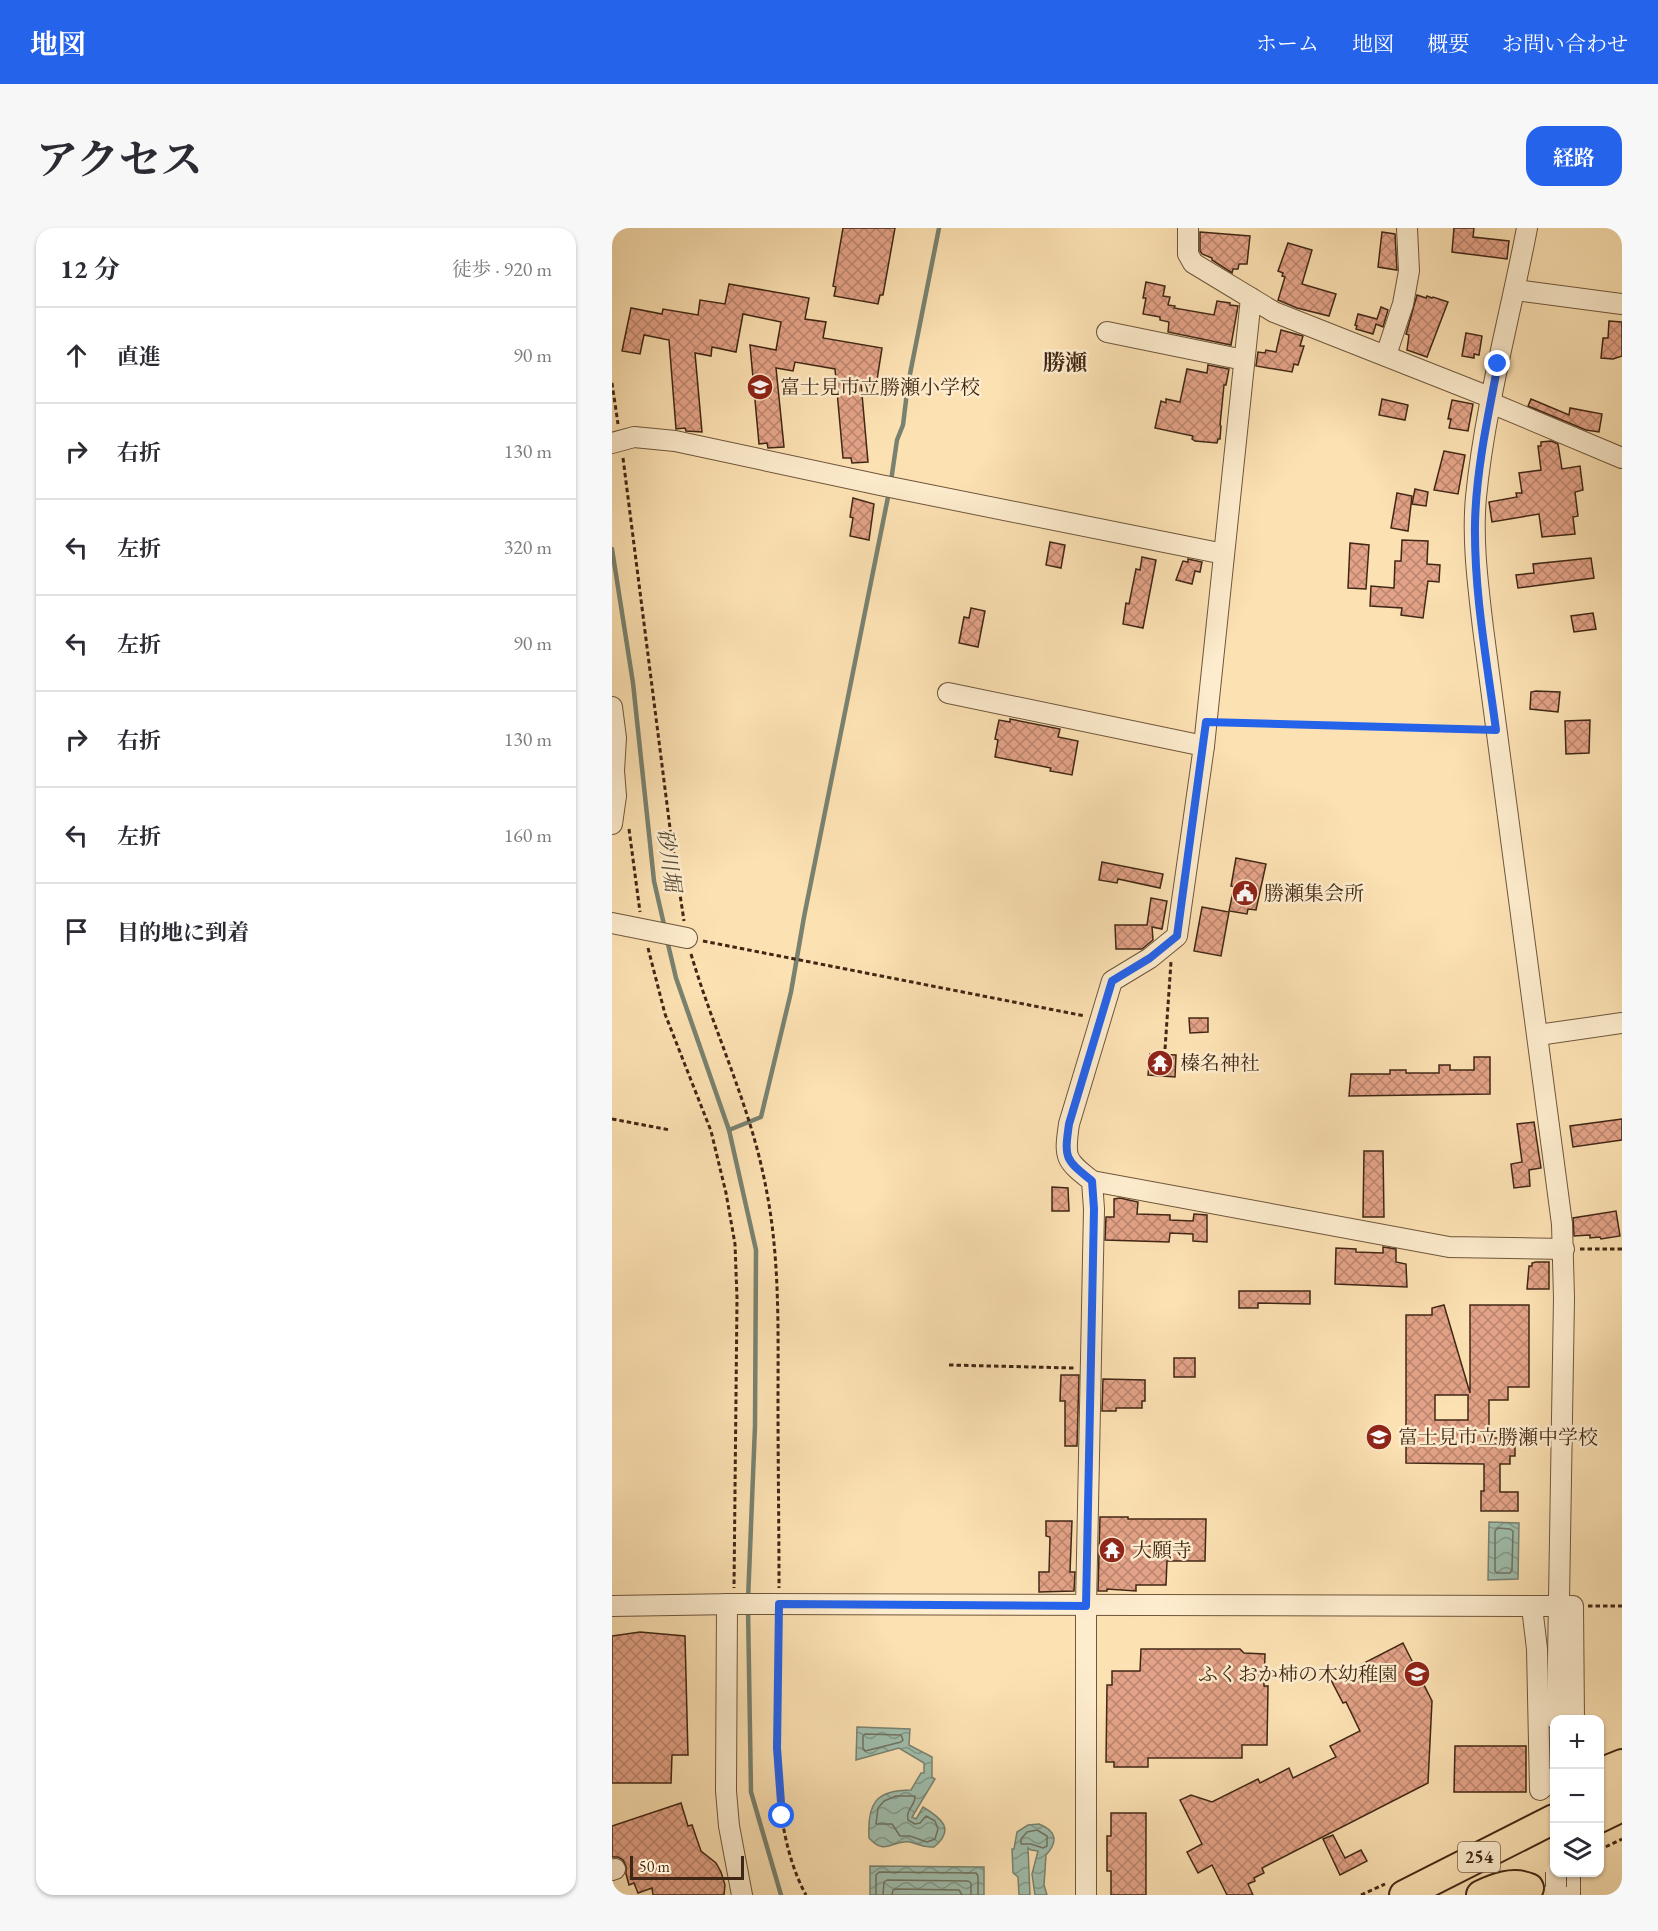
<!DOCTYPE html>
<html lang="ja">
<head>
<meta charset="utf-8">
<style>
  :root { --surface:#fff; --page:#f7f7f7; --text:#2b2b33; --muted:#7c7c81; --line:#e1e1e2; --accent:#2563eb }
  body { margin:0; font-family:"EB Garamond","Noto Serif JP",serif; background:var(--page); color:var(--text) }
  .controls { position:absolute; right:18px; bottom:18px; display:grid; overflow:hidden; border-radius:12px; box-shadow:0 2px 4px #0004 }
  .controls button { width:54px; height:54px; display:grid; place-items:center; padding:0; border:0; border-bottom:2px solid var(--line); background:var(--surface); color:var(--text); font:30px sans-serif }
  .scale { position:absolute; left:18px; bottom:15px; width:114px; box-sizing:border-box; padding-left:6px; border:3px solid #402715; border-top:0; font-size:16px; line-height:21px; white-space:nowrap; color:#402715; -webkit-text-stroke:4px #fdeccd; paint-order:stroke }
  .stop { position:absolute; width:18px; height:18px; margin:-14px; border:4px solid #2563eb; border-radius:50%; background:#fff }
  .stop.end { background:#2563eb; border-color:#fff; box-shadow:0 2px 6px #0008 }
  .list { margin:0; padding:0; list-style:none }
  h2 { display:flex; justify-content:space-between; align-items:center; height:78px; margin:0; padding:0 24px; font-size:26px }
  h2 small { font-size:20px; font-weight:400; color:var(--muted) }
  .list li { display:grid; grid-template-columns:39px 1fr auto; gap:18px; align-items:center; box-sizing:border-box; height:96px; padding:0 24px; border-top:2px solid var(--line) }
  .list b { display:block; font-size:22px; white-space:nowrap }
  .list em { font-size:20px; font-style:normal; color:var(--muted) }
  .icon { flex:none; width:33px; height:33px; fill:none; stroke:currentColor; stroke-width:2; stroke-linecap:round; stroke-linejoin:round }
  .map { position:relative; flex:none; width:1010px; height:1667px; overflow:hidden; border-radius:18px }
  header { display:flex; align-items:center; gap:36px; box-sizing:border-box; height:84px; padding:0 30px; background:var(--accent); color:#fff }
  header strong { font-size:28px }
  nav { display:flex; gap:33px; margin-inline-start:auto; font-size:21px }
  .intro { display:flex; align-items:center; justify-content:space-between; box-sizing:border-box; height:144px; padding:0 36px }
  h1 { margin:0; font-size:42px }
  .button { padding:15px 27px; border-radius:18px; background:var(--accent); color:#fff; font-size:21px; font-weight:700 }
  main { display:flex; gap:36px; padding:0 36px }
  aside { flex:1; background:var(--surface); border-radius:18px; box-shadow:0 2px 4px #0004 }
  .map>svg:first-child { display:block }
</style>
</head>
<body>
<header>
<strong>地図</strong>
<nav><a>ホーム</a><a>地図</a><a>概要</a><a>お問い合わせ</a></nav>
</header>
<div class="intro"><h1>アクセス</h1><a class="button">経路</a></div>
<main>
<aside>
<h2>12 分<small>徒歩 · 920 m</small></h2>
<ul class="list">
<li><svg class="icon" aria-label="ahead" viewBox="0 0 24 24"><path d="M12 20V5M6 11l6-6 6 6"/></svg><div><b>直進</b></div><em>90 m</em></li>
<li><svg class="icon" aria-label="right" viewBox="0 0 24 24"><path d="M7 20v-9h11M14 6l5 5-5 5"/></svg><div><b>右折</b></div><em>130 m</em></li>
<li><svg class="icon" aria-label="left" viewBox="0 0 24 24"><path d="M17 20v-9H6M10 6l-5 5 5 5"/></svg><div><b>左折</b></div><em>320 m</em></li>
<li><svg class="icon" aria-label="left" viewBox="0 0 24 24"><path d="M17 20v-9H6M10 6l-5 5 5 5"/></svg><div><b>左折</b></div><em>90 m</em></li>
<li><svg class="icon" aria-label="right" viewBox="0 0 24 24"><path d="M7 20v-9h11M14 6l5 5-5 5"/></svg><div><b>右折</b></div><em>130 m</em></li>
<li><svg class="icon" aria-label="left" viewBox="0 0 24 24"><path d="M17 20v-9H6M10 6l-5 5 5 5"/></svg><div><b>左折</b></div><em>160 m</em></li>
<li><svg class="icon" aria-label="arrive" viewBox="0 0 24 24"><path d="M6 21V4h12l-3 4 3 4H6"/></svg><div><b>目的地に到着</b></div></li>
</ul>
</aside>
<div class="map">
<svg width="1010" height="1667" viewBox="0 0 1010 1667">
  <defs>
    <pattern id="water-waves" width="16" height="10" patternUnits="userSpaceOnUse" patternTransform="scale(1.5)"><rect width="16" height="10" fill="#9fbead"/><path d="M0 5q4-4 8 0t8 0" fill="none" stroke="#839a8c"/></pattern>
    <pattern id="building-cross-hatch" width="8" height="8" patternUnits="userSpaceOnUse" patternTransform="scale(1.5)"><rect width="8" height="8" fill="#e4a388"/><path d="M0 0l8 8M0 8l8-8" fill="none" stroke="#ba856e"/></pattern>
  </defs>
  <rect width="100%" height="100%" fill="#fce1b2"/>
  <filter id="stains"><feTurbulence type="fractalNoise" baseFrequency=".00333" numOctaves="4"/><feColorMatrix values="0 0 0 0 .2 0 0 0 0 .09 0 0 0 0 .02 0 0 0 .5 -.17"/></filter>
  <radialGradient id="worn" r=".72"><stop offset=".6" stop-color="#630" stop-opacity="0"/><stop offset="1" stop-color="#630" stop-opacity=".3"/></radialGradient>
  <g fill="url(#water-waves)" stroke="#798270" stroke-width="1.5">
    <path d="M877 1294 907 1295 906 1351 876 1352Z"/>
    <path d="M245 1499 298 1501 297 1517 320 1529V1549L323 1551 300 1589 304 1591 311 1579C329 1590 344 1601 322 1619 312 1620 307 1616 298 1614 280 1611 274 1629 257 1610 255 1575 264 1562 299 1562L309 1545H312V1535L287 1520 244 1532Z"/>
    <path d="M427 1596C445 1603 446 1614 434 1627L432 1657 435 1667H423L420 1646 426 1623 419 1622 416 1620 418 1667H407L406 1649 401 1645 400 1621H402L405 1604 416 1597Z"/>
    <path d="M258 1638 372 1639V1667H258Z"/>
  </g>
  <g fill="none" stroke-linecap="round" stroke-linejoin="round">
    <g stroke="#707261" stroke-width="1.5">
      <path d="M886 1300 898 1301 901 1303 900 1342 898 1345H885L883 1343V1303Z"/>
      <path d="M253 1506 289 1507 291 1512 289 1514 253 1523 251 1520V1508Z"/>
      <path d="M284 1568H303C304 1577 293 1582 296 1592L303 1596 308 1595 314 1588 323 1593 326 1601 323 1611 315 1614 298 1608H288L280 1596H264L266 1580 272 1573Z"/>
      <path d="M425 1602 435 1608V1618L431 1620 419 1616H409V1611L415 1604Z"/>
      <path d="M264 1667V1647L267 1644 364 1645 366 1648V1667"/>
      <path d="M271 1667 272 1654 275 1652 356 1653 359 1655V1667"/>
      <path d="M280 1667 281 1662 284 1661 347 1662 350 1667"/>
    </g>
    <g stroke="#798270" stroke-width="4.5">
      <path d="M279 253 285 212 291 197 296 156 327 0"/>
      <path d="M0 321 21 455 42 653 53 701"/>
      <path d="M55 712 64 750 117 902 144 1022 143 1198 136 1372"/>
      <path d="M117 902 149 889 179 764 192 689 277 264"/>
      <path d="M136 1380 139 1564 169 1667"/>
    </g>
  </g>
  <g fill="url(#building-cross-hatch)" stroke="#402715" stroke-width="1.5" fill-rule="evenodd">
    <path d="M231 0H283L271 67H268L266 76 222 68 224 59 221 58Z"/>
    <path d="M842 0H862L861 9 897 13 895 31 840 24Z"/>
    <path d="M588 4 638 8 635 36H627L626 41H621L620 45 600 32V30L590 26 588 23Z"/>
    <path d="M770 4 783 6 785 42 766 39Z"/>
    <path d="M676 15 700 22 690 56 724 66 717 88 685 80 666 72 673 49 670 48 671 45 666 43Z"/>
    <path d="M534 54 553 58 551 68 558 69 556 77 563 78 562 80 602 87 605 73 618 75V77L626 78 619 117 556 104 557 94 548 92V89L531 86 534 70H531Z"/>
    <path d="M117 56 197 70 193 91 214 94 211 110 270 120 264 158 249 155 256 234 240 235 239 230H231L223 141 183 134 181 143 164 140 172 219 156 220 155 215 147 216 138 117 164 122 169 94 131 86 124 124 100 119 99 128 83 125 90 204 74 203 73 200 64 201 57 112 32 107 28 126 10 123 19 80 50 86 51 81 86 87 88 72 113 76Z"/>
    <path d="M805 67 814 70 815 68 820 70 821 69 836 74 815 129 795 122 797 107 794 106Z"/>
    <path d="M769 79 776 82 771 99 764 96 761 106 744 101 745 98 743 97 746 86 765 91Z"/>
    <path d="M997 93 1010 94V128L1001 131 989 130 991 110H996Z"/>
    <path d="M669 102 691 108 688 118H692L686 137 682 136 680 144 644 138 646 124 653 125 654 122 664 124Z"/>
    <path d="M854 105 870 108 867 127 862 126V130L850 128Z"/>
    <path d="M596 137 617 141 614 157H612L608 197 609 198 608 211H606L605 215 583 213 580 211 581 208 543 200 549 173 554 175V171L568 174 575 141 595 145Z"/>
    <path d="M770 171 796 177 793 192 767 187Z"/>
    <path d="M919 171 957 187 958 180 990 186 987 204 974 202 916 178Z"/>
    <path d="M840 172 861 176 856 203 837 200 839 191H836Z"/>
    <path d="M939 213 946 216 950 241 968 238 971 262 963 264 966 288 961 289 963 306 930 309 927 286 880 294 877 274 905 269 904 265H910L907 245 929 242 926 218H929V214Z"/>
    <path d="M832 223 853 227 846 266 822 262Z"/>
    <path d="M803 261 816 264 814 278 800 276Z"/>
    <path d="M785 265 800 268 796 303 779 300Z"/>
    <path d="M241 270 262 276 257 312 238 308 241 290 238 289Z"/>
    <path d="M790 312 816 313 815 336 828 337 827 354 816 353 811 390 789 387 790 380 758 378 759 358 782 360 783 333H789Z"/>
    <path d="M438 314 453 317 449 340 434 337Z"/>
    <path d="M738 315 757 317 754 361 736 360Z"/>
    <path d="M530 329 544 332 531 400 511 396 514 375 517 376 524 341 528 342Z"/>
    <path d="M979 330 982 350 906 360 904 347 922 345 921 336Z"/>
    <path d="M576 331 590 334 588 344 583 343 580 356 564 352 571 333 576 334Z"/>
    <path d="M359 380 373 383 366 419 347 415 352 389 357 390Z"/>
    <path d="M981 385 984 401 962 404 959 388Z"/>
    <path d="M924 463 948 464 946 484 918 481 919 464Z"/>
    <path d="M398 491 448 501 446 509 466 513 460 547 438 543 439 540 383 529 386 512 383 511 387 492 398 494Z"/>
    <path d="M978 492 977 525 954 526 953 493Z"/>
    <path d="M624 630 654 636 644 682 636 681 635 686 617 683 622 659 619 658Z"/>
    <path d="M490 634 551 646 548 660 506 651 505 655 487 652Z"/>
    <path d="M539 670 555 673 550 701 540 699 541 712 530 721H504L503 697H535Z"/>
    <path d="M590 679 617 684 609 728 582 723Z"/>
    <path d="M577 790H596V804L578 805Z"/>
    <path d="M538 826 564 827 563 849 536 847Z"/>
    <path d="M862 829H878V866L737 868 739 846H778V842H794V845H827V837H838V842H862Z"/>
    <path d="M1010 891V912L961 919 958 898Z"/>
    <path d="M922 894 929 940 917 942 918 958 902 960 899 936 910 934 905 896Z"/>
    <path d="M752 923H771L772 989H751Z"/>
    <path d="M440 959 456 960 457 983H440Z"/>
    <path d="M508 970 526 974 525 986 558 987V992L581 993 582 986 595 987V1014L581 1013V1006L558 1005 557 1014 493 1012 494 989H502V971Z"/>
    <path d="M1004 983 1008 1008 989 1011 988 1009 978 1010V1007L962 1008 961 990Z"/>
    <path d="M771 1019 784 1021V1034L794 1036 795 1059 723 1056 724 1020 744 1021V1024L771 1025Z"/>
    <path d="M924 1034H937V1061H915L917 1038H920V1035Z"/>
    <path d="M627 1063H698V1076L646 1075V1080H627Z"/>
    <path d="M832 1077 858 1165V1077H917V1159H896V1172H877V1210H903V1228H898V1236H888V1264H906V1283H869V1263H872V1236L794 1235V1087H820V1080ZM823 1167H856V1192H823Z"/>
    <rect x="562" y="1130" width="21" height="19"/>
    <path d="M449 1147H467L465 1218H453V1173H448Z"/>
    <path d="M491 1151 533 1152V1173H530V1180H504V1183H490Z"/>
    <path d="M488 1289H516V1291H594L593 1333H555L554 1357H524V1363L495 1361V1363H486Z"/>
    <path d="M434 1293H460L458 1344H463L462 1363 427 1364V1344H437L438 1309 434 1308Z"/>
    <path d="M28 1404 73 1408 76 1527H60L59 1555H0V1408Z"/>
    <path d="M791 1415 820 1473 816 1555 650 1640 652 1645 642 1650 643 1653 636 1656 641 1667H615L600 1637 586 1645 575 1624 590 1616 568 1572 579 1567 600 1574 646 1551 648 1555 677 1540 681 1550 724 1529 718 1518 748 1503 734 1474 731 1475 719 1452Z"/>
    <path d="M529 1421H628L632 1425 653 1426 652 1458H656L655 1517H630V1530H536V1539H502V1534H494L495 1457H500V1443H528Z"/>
    <path d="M843 1518H914V1564H842Z"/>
    <path d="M69 1575 76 1598 80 1597 89 1623 104 1635 109 1644 113 1657 112 1667H41L40 1660 26 1665 22 1655 17 1657 14 1646V1638L11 1632 6 1629H0V1598Z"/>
    <path d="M499 1585H534V1667H499V1643H495V1608H499Z"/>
    <path d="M721 1607 733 1630 749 1622 755 1633 728 1647 711 1611Z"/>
  </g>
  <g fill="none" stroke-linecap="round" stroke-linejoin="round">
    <defs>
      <g id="minor">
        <path d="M576 0V26L581 35 662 84 880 170"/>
        <path d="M915 0C898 89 873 178 864 269 860 312 866 357 871 400L950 996 952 1070 945 1492"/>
        <path d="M903 62 1010 76"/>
        <path d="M495 104 632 132"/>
        <path d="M774 127 791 76 797 43 795 0"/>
        <path d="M879 175 1010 230"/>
        <path d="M0 215 22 209 63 213 268 257 612 326"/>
        <path d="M336 465 592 518"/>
        <path d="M0 479 4 510 2 543 4 568 0 596"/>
        <path d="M0 695 75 710"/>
        <path d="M926 807 1010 795"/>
        <path d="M480 953 837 1019 952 1021"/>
        <path d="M115 1376 114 1563 117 1598 130 1667"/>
        <path d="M0 1378 122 1376 961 1378 962 1492"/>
        <path d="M920 1379 925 1421 928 1562 942 1550"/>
        <path d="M0 1642 3 1641"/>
        <path d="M474 1667V1378L482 981 480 953C453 932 452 930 457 896L500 753 538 730 565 708 592 518 639 70"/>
        <path d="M958 1667V1644"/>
      </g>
      <g id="highway">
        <path d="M990 1544 1010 1536"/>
        <path d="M987 1569 1010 1557"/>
        <path d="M987 1590 1010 1579"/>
        <path d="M792 1667 942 1591"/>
        <path d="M869 1667C884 1660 901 1653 917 1660"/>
      </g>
    </defs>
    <use href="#minor" stroke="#6f563c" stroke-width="22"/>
    <use href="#highway" stroke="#402715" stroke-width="32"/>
    <g stroke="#402715" stroke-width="3" stroke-dasharray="4.5 3" stroke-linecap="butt">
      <path d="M0 155 6 196"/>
      <path d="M11 230 58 600 72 693"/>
      <path d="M610 495 867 502"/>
      <path d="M17 601 28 684"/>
      <path d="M91 713 473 788"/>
      <path d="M36 720 53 786 99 903 114 965 123 1016 125 1070 122 1360"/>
      <path d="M79 726C102 804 139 879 154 960 168 1030 166 1102 166 1173 166 1236 167 1298 167 1360"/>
      <path d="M553 821 559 734"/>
      <path d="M0 891 58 902"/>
      <path d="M968 1021H1010"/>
      <path d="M337 1137 462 1140"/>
      <path d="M976 1378H1010"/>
      <path d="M167 1391C166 1474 153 1592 194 1667"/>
      <path d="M987 1622 1010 1611"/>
      <path d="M749 1667 773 1656"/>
    </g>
    <use href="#minor" stroke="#fdeccd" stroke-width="20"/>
    <use href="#highway" stroke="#fce1b2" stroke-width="28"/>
    <defs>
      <path id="minor-bridge" d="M944 1659V1644"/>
    </defs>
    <use href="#minor-bridge" stroke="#6f563c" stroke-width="22" stroke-linecap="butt"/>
    <use href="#minor-bridge" stroke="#fdeccd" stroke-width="20"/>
  </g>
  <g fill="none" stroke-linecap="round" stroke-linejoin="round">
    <path stroke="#2563eb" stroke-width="8" d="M170 1588 165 1520 167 1376 474 1378 482 981 480 953C453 931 452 931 457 896L500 753 538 730 565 708 594 494 884 502C875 434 862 365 863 296 864 243 876 188 886 136"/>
  </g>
  <defs>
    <symbol id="school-disc" viewBox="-11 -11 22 22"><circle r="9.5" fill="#8f2418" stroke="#fdeccd"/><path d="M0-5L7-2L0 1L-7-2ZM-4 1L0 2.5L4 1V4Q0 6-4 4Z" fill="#fff"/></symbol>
    <symbol id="civic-disc" viewBox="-11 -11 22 22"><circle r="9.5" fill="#8f2418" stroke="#fdeccd"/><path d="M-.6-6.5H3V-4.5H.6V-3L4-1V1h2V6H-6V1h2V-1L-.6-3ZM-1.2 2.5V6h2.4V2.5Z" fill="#fff"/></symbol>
    <symbol id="temple-disc" viewBox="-11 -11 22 22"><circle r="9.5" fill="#8f2418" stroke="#fdeccd"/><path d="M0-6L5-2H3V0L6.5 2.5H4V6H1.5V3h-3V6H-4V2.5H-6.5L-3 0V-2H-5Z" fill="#fff"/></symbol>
  </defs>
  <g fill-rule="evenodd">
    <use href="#school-disc" x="133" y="144" width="30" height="30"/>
    <use href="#civic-disc" x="618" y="650" width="30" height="30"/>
    <use href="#temple-disc" x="533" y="820" width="30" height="30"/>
    <use href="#school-disc" x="752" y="1194" width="30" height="30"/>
    <use href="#temple-disc" x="485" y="1307" width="30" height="30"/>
    <use href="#school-disc" x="790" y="1431" width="30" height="30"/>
  </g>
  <g text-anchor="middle" stroke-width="5" stroke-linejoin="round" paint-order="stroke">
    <rect fill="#fdeccd" stroke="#79624c" stroke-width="1.5" x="846" y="1614" width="42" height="30" rx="4.5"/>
    <g font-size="18" font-weight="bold" fill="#402715">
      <text x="867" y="1635">254</text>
    </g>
    <g font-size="20" fill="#402715" stroke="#fdeccd" text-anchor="start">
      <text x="168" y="166">富士見市立勝瀬小学校</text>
      <text x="652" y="672">勝瀬集会所</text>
      <text x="568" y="842">榛名神社</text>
      <text x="786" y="1216">富士見市立勝瀬中学校</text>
      <text x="520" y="1329">大願寺</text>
      <text x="786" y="1453" text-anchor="end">ふくおか柿の木幼稚園</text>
    </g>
    <g font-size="21" font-style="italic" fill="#584d3b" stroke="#fdeccd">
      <text transform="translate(57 632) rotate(82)" y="7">砂川堀</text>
    </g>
    <g font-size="22" font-weight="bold" fill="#402715" stroke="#fdeccd">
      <text x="453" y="142">勝瀬</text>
    </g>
  </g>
  <rect width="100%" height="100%" filter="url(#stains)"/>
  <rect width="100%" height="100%" fill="url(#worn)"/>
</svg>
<div class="controls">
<button>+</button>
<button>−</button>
<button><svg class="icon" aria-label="layers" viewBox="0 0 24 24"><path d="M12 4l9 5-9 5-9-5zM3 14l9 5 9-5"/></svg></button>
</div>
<div class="scale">50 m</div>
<div class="stop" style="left:170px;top:1588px"></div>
<div class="stop end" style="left:886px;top:136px"></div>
</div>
</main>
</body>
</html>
